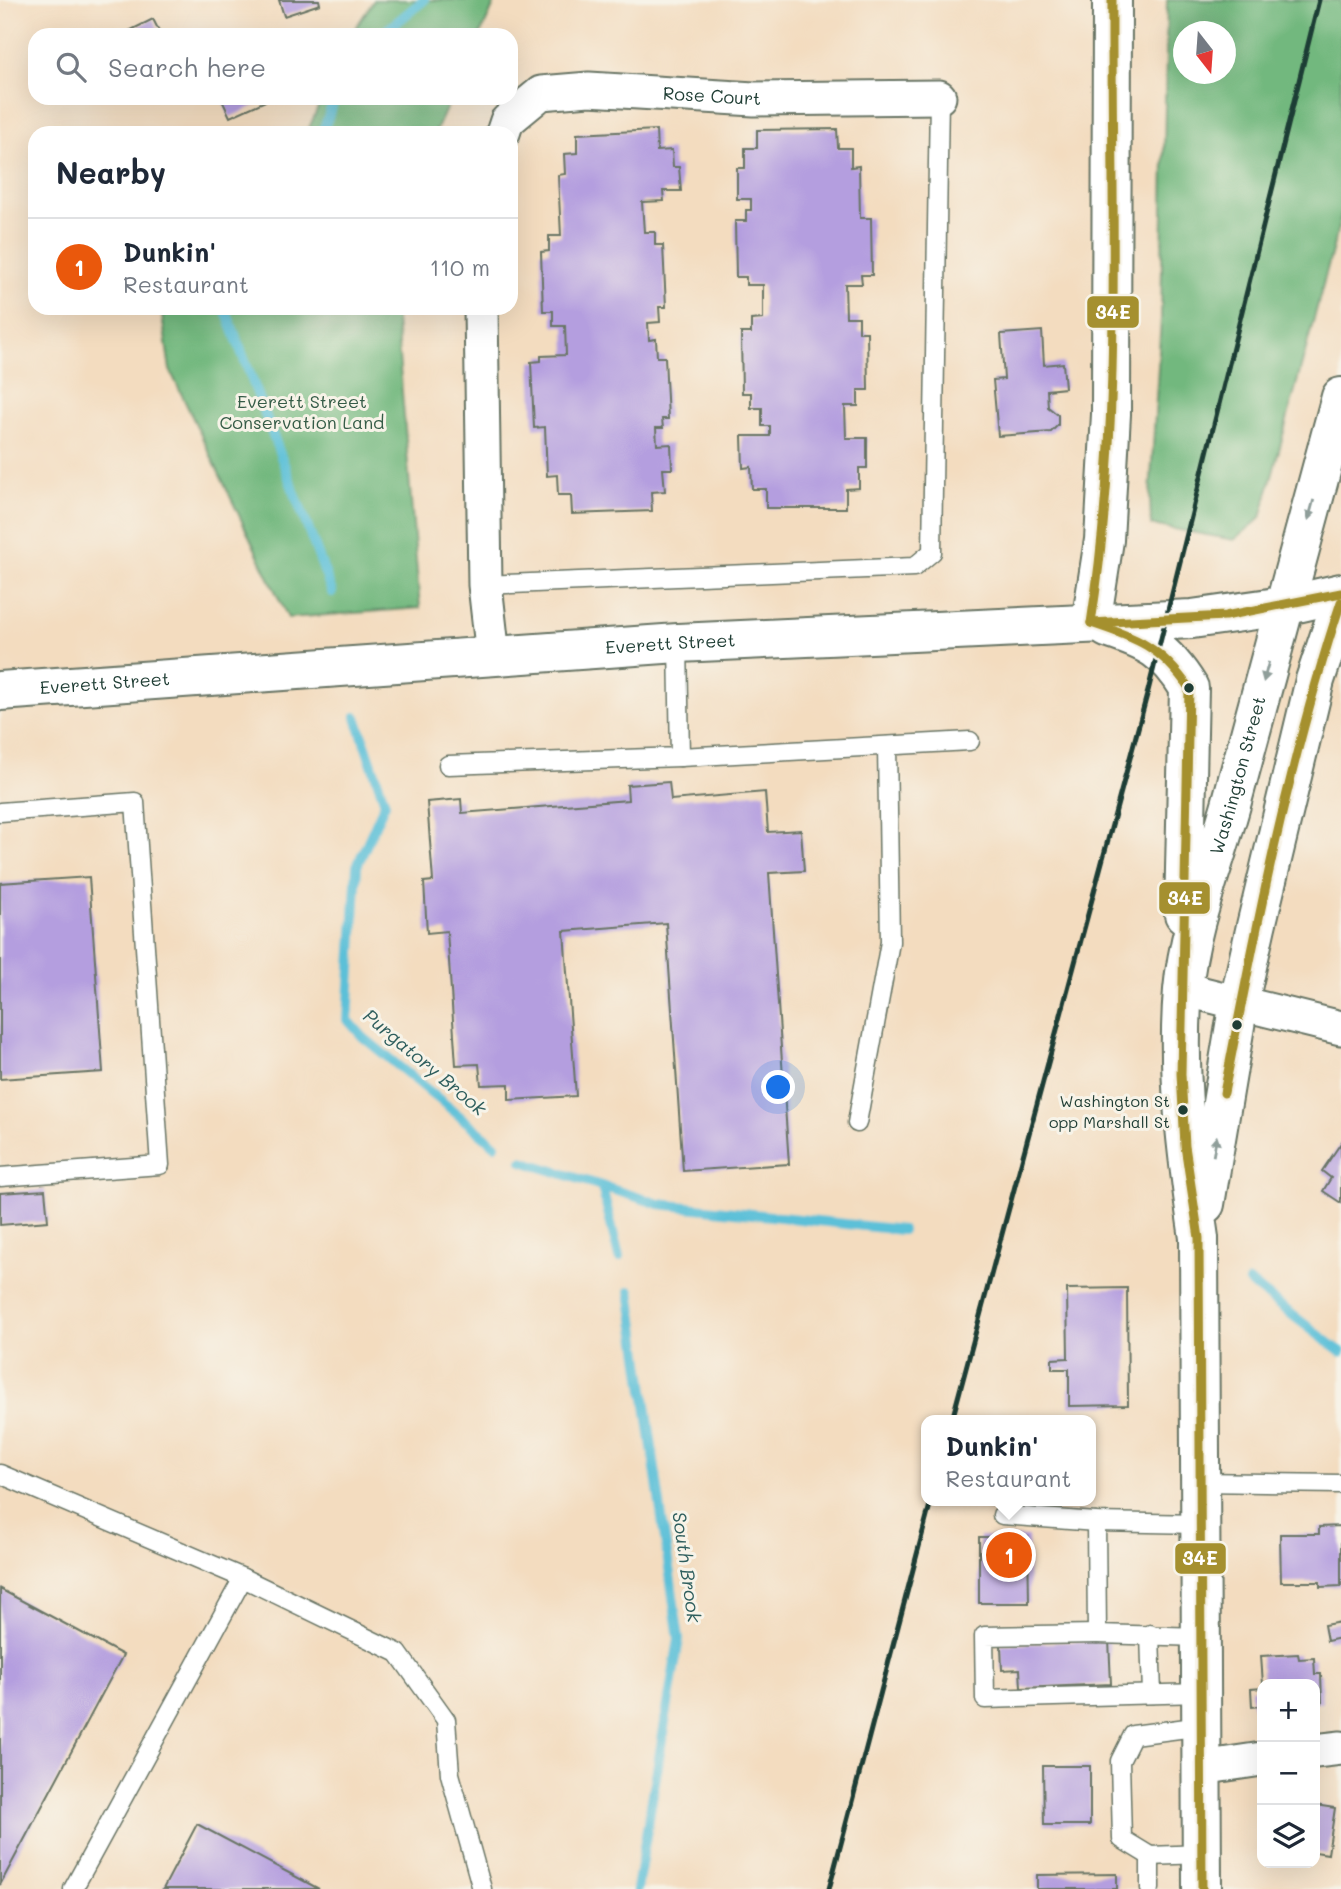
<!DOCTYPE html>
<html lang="en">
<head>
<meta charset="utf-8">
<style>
  :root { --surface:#fff; --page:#f6f6f7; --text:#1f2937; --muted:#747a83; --line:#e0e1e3; --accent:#ea580c }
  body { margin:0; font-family:Mali,sans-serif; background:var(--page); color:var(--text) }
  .controls { position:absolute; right:21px; bottom:21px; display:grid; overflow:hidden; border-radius:14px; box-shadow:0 7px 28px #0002 }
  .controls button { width:63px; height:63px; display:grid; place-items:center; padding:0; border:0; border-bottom:2px solid var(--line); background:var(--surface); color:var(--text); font:35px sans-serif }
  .compass { position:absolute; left:1173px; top:21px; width:63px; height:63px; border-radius:50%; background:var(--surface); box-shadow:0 7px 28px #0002; rotate:163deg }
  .you { position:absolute; left:779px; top:1088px; width:24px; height:24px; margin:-18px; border:5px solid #fff; border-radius:50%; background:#1a73e8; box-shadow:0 0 0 10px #1a73e833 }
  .badge { display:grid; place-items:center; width:46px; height:46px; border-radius:50%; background:var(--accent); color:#fff; font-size:23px; font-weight:700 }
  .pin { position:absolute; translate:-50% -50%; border:4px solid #fff; box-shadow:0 2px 7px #0006 }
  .popup { position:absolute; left:921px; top:1415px; width:175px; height:91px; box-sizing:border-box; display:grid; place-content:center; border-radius:14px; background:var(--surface); filter:drop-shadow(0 2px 5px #0005); font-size:23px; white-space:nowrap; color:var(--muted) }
  .popup b { font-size:26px; color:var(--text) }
  .popup::after { content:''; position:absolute; left:50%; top:100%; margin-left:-14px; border:14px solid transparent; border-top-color:var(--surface) }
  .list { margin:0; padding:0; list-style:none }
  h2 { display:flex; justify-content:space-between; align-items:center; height:91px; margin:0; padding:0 28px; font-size:30px }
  h2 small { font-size:23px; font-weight:400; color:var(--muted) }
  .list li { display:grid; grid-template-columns:46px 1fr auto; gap:21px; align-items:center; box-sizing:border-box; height:98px; padding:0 28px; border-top:2px solid var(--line) }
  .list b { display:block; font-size:26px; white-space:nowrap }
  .list p { margin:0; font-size:23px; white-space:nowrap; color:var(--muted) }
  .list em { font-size:23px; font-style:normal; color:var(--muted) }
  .icon { flex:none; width:38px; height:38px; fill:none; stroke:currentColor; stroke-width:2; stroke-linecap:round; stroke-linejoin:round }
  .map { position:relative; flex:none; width:1341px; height:1889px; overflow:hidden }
  .search { position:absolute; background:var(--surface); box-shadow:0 7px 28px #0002; left:28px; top:28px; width:490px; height:77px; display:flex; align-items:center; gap:18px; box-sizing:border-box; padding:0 24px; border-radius:21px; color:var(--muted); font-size:26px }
  .panel { position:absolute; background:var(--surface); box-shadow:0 7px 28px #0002; left:28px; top:126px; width:490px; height:189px; border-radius:21px }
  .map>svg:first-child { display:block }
</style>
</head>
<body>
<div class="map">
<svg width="1341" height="1889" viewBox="0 0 1341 1889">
  <rect width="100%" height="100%" fill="#f7f3e8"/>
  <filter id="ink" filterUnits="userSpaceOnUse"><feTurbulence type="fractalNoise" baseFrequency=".0143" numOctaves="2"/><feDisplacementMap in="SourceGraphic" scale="14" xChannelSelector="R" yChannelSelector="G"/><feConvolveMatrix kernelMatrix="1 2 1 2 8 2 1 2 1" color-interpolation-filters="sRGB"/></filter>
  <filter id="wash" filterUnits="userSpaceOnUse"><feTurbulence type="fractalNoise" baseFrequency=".00686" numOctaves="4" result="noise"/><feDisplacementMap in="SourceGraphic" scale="28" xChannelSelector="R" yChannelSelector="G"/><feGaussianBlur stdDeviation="1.57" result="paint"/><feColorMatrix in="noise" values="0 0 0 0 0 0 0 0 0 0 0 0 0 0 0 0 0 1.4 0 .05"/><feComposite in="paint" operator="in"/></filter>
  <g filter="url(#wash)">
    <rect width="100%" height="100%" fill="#f3dcbf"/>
    <g fill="#72b87e" stroke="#487a59" stroke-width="2" fill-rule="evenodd">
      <path d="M374 0H496L480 35H351Z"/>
      <path d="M1167 0H1341V217L1261 518 1234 540 1151 525 1150 495 1161 319ZM1184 32H1226V74H1184Z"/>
      <path d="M322 98H451L435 133H307Z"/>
      <path d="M161 308H395L420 608 288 618 170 370Z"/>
    </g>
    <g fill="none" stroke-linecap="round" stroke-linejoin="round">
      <g stroke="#5bc0d8" stroke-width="10">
        <path d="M381 35 424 0"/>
        <path d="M322 133 335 98"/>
        <path d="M225 308 332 592"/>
        <path d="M356 717 385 803 357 866 348 1020 363 1037 495 1145"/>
        <path d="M522 1161 659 1204 902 1230"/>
        <path d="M602 1187 619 1257"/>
        <path d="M1249 1282 1341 1352"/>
        <path d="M630 1291 679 1639 637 1889"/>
      </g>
    </g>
    <g id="blocks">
      <g fill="#b49edf">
        <path d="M279 0H319L320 4 284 16Z"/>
        <path d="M153 19 161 35H121Z"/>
        <path d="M221 98H272L230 117Z"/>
        <path d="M837 129 838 148H851V167L859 166 860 218H871L872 275H861L862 284H845L846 317H859V332H867L868 390H858V406H845L846 438H867V468H859V488L846 489V508H766V489H752L751 467 743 468 742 436H770V426H762V408H751V393H742L741 333H751V320L763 319V285H746V277H736L735 221H746V210H751V199H737V168H745V148H757V130Z"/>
        <path d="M656 130 657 151 672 150 673 167H679L681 191H663L664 201 642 202 644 232H655V245H663L666 307H659L660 322 648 323 649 340 656 339 657 357H665L668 419H662L663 428H656L657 445 671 444 672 469H663L665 491 651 492 652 511 572 514 571 495H558L557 475 547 476 545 427 534 428 531 362 541 361V356L566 355 565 326H553V311H543L541 252 549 251V236H561L558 175 565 174 564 154 577 153V134Z"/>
        <path d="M1042 331 1044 365 1063 363 1065 388 1047 390 1048 407 1058 415V425L1051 432 998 436 993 380 1004 379 1001 334Z"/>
        <path d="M669 782 671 800 765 792 768 832 801 830 804 871 769 873 789 1164 683 1171 666 923 564 931 576 1096 509 1100V1084L481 1085 479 1064 456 1065 447 931 427 933 424 882 433 881 427 802 461 799 462 813 628 800 627 785Z"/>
        <path d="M89 877 103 1072 0 1079V883Z"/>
        <path d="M1341 1143V1203L1323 1191 1331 1178 1322 1171Z"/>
        <path d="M45 1190 48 1221 0 1225V1193Z"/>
        <path d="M1127 1288 1128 1405 1069 1406V1369H1052V1359L1068 1358 1067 1289Z"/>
        <path d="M1341 1526V1586L1320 1587V1582H1281L1280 1534H1319V1527Z"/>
        <path d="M979 1537H1028L1029 1603H979Z"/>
        <path d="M0 1589 123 1655 0 1885Z"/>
        <path d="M1341 1622V1638L1327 1641 1324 1625Z"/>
        <path d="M1109 1640 1111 1684 1021 1688 1020 1669 1002 1670 1001 1645Z"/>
        <path d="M1298 1654 1299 1659 1314 1658 1315 1674H1321L1322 1703H1315V1684H1263L1261 1656Z"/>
        <path d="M1262 1688V1706L1252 1707 1251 1689Z"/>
        <path d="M1043 1766H1090V1825H1044Z"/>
        <path d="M1315 1805 1335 1808 1328 1854 1315 1852Z"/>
        <path d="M197 1824 319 1889H163Z"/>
        <path d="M1117 1874V1889H1037V1875Z"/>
      </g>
    </g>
  </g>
  <g filter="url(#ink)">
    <use href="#blocks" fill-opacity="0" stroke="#697565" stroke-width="2"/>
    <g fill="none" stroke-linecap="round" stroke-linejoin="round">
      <defs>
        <g id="lane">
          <path d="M485 585 914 567 932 552 939 97"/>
          <path d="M680 757 970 741"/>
          <path d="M448 765 680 757 678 643"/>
          <path d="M0 812 135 802 160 1165 0 1177"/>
          <path d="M857 1123 890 942 887 746"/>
          <path d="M0 1474 243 1578 73 1889"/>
          <path d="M1200 1482 1341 1484"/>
          <path d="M1002 1515 1096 1522 1200 1524"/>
          <path d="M1096 1522 1097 1634 1201 1637"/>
          <path d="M243 1578 398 1653 446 1720 450 1774 482 1889"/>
          <path d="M1097 1634 984 1636 985 1699 1201 1693"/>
          <path d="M1150 1634 1152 1694"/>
          <path d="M1150 1856 1201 1854"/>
          <path d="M1150 1889V1856L1122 1839 1120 1761 1133 1735 1202 1726"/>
        </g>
        <g id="street">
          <path id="s1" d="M503 133 507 121 541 93 589 89 754 99 939 97"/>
          <path d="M481 308 485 585 493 656"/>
          <path d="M1183 989 1341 1028"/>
          <path d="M1315 1751 1341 1748"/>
          <path d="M1201 1768 1262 1759"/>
        </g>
        <g id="secondary">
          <path d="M1091 623 1104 540 1111 414 1112 0"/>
          <path d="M1107 628C1149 642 1165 649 1189 688L1184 914"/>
          <path id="s2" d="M0 691 678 643 1192 619 1284 606 1341 593"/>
          <path d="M1205 1204 1239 1002 1256 926 1315 680 1341 602"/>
          <path id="s3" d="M1202 1889 1199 1238C1187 1156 1176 1073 1183 990 1189 924 1215 864 1232 801 1268 666 1305 532 1341 397"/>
        </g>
      </defs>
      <use href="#lane" stroke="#697565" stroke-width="21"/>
      <use href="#street" stroke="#697565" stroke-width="37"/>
      <use href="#secondary" stroke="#697565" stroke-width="42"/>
      <use href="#lane" stroke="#fff" stroke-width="18"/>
      <use href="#street" stroke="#fff" stroke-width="33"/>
      <use href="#secondary" stroke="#fff" stroke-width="38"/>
      <g stroke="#1f3d34" stroke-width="5">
        <path d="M952 1420 1148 691 1319 0"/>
        <path d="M829 1889 931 1501"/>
      </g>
      <defs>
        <g id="bus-1">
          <path d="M1091 623C1137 638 1161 647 1189 688L1181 1074 1185 1146 1199 1238 1202 1889"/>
          <path d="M1091 623C1123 418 1111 207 1112 0"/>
          <path d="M1091 623 1225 616 1341 593"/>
          <path d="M1224 1093C1256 928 1288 762 1341 602"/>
        </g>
      </defs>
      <use href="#bus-1" stroke="#f7f3e8" stroke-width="14"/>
      <use href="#bus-1" stroke="#a5902f" stroke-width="9"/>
    </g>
    <defs><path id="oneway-solid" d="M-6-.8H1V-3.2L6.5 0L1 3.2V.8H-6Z" transform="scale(1.75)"/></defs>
    <g fill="#8f9e9a">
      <use href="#oneway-solid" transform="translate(1311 510) rotate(105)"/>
      <use href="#oneway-solid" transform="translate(1266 672) rotate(105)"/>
      <use href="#oneway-solid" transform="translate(1215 1146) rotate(-80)"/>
    </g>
  </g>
  <g fill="#1f3d34" stroke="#f7f3e8" stroke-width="2.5">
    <circle cx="1189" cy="688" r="6"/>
    <circle cx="1237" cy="1025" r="6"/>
    <circle cx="1183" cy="1110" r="6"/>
  </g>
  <g text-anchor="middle" stroke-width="6" stroke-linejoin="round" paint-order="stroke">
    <g font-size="16" fill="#1f3d34" stroke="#f7f3e8" text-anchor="end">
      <text x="1170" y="1107">Washington St<tspan x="1170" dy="21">opp Marshall St</tspan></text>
    </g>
    <g font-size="18" fill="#1f3d34" stroke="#f7f3e8">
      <text dy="6" stroke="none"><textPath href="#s1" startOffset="228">Rose Court</textPath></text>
      <text dy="6" stroke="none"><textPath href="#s2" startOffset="672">Everett Street</textPath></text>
      <text dy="6" stroke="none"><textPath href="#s2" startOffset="105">Everett Street</textPath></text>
      <text dy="6" stroke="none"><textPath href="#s3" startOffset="1122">Washington Street</textPath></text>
    </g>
    <g font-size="18" fill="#355c47" stroke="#f7f3e8">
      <text x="302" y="408">Everett Street<tspan x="302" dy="21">Conservation Land</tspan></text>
    </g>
    <g font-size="19" font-style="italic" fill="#2e5e5d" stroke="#f7f3e8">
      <text transform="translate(425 1062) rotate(40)" y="7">Purgatory Brook</text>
      <text transform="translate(687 1567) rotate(82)" y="7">South Brook</text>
    </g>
  </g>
  <g stroke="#f7f3e8" stroke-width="2.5">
    <rect x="1086" y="295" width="54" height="34" rx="7" fill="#a5902f"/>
    <rect x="1158" y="881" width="53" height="34" rx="7" fill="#a5902f"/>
    <rect x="1174" y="1542" width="53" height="33" rx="7" fill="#a5902f"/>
  </g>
  <g font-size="19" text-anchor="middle" font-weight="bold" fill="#fff">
    <text x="1113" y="319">34E</text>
    <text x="1185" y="905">34E</text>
    <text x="1200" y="1565">34E</text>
  </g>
</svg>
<div class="controls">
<button>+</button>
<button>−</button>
<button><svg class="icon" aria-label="layers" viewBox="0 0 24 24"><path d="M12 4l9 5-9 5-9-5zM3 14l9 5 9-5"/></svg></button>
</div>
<svg class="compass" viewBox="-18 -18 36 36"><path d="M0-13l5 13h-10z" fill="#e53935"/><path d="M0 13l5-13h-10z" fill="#747a83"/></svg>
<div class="you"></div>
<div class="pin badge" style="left:1009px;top:1555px">1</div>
<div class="popup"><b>Dunkin'</b>Restaurant</div>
<div class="search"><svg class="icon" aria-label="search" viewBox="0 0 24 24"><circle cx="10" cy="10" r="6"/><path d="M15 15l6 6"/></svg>Search here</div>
<section class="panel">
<h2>Nearby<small></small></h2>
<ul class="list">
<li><span class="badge">1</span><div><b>Dunkin'</b><p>Restaurant</p></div><em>110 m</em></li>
</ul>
</section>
</div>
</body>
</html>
